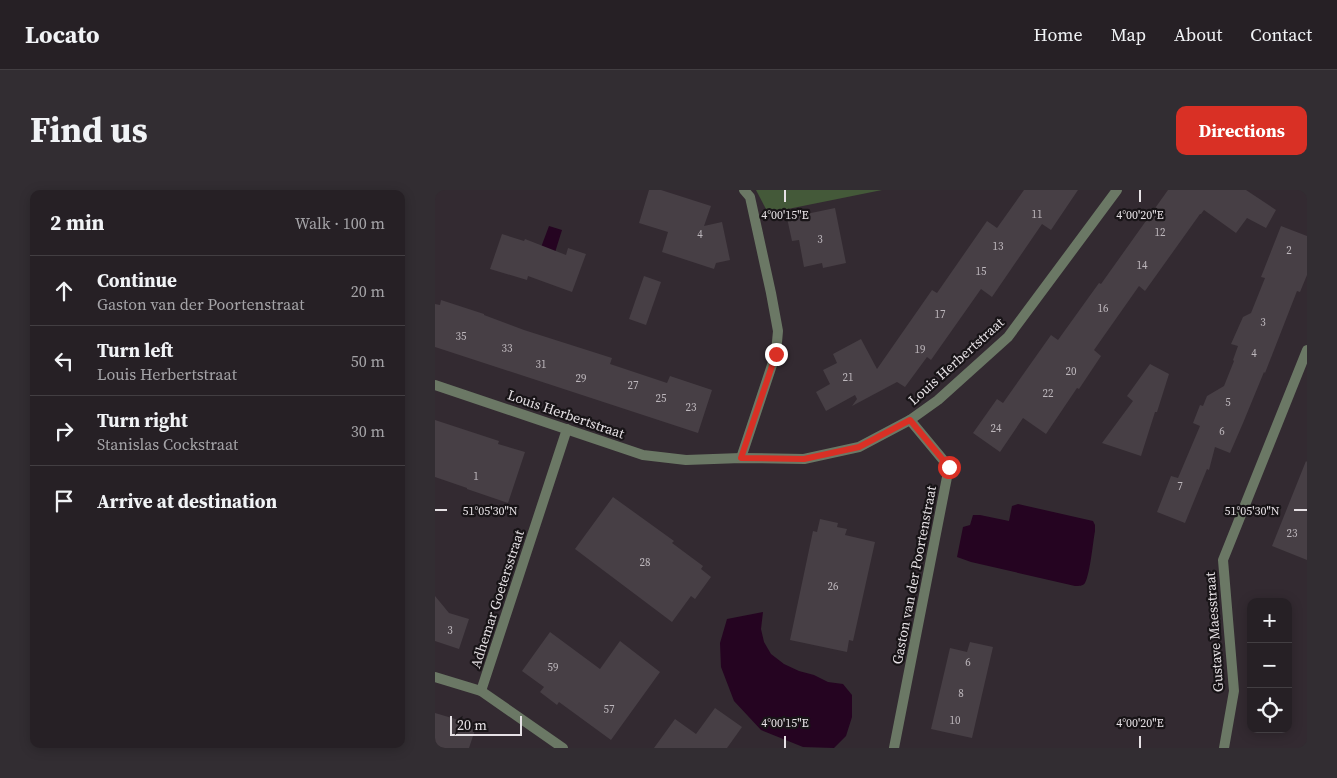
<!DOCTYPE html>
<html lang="en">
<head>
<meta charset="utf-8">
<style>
  :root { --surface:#262025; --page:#322d32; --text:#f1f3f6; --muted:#a4a3a7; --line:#423e42; --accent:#d93025 }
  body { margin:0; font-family:"Source Serif 4",serif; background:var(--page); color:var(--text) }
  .controls { position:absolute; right:15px; bottom:15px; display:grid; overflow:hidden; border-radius:10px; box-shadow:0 2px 12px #0003 }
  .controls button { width:45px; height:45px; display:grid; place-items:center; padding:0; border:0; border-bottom:1px solid var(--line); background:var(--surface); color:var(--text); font:25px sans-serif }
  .scale { position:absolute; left:15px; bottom:12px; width:72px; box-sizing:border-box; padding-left:5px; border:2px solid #e6e1e5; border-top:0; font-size:14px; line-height:18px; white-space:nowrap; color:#e6e1e5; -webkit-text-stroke:4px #181417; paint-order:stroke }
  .stop { position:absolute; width:15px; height:15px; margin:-11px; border:4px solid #d93025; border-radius:50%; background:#fff }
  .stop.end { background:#d93025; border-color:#fff; box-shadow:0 1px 5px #0008 }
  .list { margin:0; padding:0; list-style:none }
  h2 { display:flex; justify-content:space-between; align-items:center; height:65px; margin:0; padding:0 20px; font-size:21px }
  h2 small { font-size:16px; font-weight:400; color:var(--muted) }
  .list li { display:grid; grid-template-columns:32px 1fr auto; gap:15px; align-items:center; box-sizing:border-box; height:70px; padding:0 20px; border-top:1px solid var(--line) }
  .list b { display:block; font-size:19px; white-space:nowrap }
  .list p { margin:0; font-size:16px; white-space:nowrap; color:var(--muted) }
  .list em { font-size:16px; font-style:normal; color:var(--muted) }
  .icon { flex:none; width:28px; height:28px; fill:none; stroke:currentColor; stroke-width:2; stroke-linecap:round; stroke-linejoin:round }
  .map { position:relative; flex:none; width:872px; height:558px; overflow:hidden; border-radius:10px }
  header { display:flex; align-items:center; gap:30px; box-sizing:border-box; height:70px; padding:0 25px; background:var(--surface); border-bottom:1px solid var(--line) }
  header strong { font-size:24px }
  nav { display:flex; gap:28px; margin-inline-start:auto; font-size:18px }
  .intro { display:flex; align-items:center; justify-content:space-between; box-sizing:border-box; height:120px; padding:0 30px }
  h1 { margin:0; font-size:35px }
  .button { padding:12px 22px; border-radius:10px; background:var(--accent); color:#fff; font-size:18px; font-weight:700 }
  main { display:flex; gap:30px; padding:0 30px }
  aside { flex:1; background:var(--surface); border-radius:10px; box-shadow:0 2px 12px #0003 }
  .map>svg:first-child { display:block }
</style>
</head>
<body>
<header>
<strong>Locato</strong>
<nav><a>Home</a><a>Map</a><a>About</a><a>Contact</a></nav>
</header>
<div class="intro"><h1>Find us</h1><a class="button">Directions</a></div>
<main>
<aside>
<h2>2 min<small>Walk · 100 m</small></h2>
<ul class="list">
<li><svg class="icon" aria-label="ahead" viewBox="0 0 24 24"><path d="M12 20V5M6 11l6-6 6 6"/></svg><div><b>Continue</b><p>Gaston van der Poortenstraat</p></div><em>20 m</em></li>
<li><svg class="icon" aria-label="left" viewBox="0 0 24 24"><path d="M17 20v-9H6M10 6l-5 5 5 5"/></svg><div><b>Turn left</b><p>Louis Herbertstraat</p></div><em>50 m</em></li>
<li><svg class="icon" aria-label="right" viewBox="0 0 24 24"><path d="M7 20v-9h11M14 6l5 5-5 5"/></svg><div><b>Turn right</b><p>Stanislas Cockstraat</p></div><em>30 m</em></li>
<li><svg class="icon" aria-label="arrive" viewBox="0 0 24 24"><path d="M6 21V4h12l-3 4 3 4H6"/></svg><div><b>Arrive at destination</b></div></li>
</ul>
</aside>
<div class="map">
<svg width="872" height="558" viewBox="0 0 872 558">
  <rect width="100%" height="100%" fill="#332a31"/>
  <path fill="#445939" d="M321 0H447L333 23Z"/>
  <g fill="#250421">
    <path d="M114 36 127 40 117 72 102 68Z"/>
    <path d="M583 314 658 331 660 335V341C658 352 655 384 650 393 648 396 644 396 640 396L536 372 522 367 528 337 535 335 538 325H545L574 331 577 316Z"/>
    <path d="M328 422 326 439 329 452 336 464 349 474 364 481 379 485 393 492 408 494 417 505V527L411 546 399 558 368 557 326 540 299 511 286 477 285 453 292 429Z"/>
  </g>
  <g fill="#473f45">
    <path d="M214 0H226L276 16 269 36 287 32 295 70 281 73 279 79 227 62 233 42 204 33Z"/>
    <path d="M589 0H643L616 40 607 34 557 107 546 99 496 170 492 167 470 197 462 192 417 216 422 209 420 205 391 221 381 202 395 194 388 180 402 173 398 164 426 149 442 179 497 100 502 103 552 31 562 38Z"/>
    <path d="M733 0H811L841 20 831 38 812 28 801 43 769 20 766 24H765L710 101 704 96 659 160 666 166 644 199 642 198 611 244 588 228 565 262 538 243 562 209 568 213 616 145 623 150 664 93 666 94Z"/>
    <path d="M400 18 411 73 388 78 387 73 369 77 364 50 357 51 352 28Z"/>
    <path d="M846 36 872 46V85L865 102 862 101 830 183 829 182 808 233 795 263 780 257 774 280 772 279 750 333 722 322 736 286 743 288 765 236 758 233 765 215 768 216 772 206 789 196 799 171 798 170 803 156 796 154 808 127 816 123 830 88 826 87Z"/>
    <path d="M67 44 89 51 90 49 131 65 133 58 151 64 137 102 93 86 92 90 55 79Z"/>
    <path d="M209 86 226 92 211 135 194 129Z"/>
    <path d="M6 110 49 124V125L89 140 177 168 175 174 232 193 235 186 277 200 263 243 0 157V114L5 115Z"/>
    <path d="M715 174 734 184 722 222H720L706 266 667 253 698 211 692 206Z"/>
    <path d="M0 230 64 251 63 254 90 262 73 313 32 299V298L0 287Z"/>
    <path d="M871 271 872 272V370L837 356Z"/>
    <path d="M178 307 239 351 237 353 268 376 266 379 276 387 260 409 256 406 237 432 140 359Z"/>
    <path d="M385 329 403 333 402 337 412 339 410 345 440 352 418 451 414 450 412 462 355 450 378 341 382 342Z"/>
    <path d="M0 406 14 423 34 429 24 459 0 451Z"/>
    <path d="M115 442 165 479 185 451 225 482 176 550 124 512 122 515 105 502 109 497 87 481Z"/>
    <path d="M535 452 558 457 537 548 496 539 515 458 532 462Z"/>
    <path d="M280 518 307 537 292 558H219L240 529 261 544Z"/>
    <path d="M0 523 27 531 25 535 40 540 34 558H0Z"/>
  </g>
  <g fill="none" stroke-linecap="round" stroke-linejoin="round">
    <g stroke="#6b7865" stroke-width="10">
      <path d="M0 195 208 265 251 270 306 268 369 269 424 257 475 230 503 210 573 147 682 0"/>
      <path d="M306 268 341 163 343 141 336 103 315 7 309 0"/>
      <path d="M0 487 46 501 128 558"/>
      <path d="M46 501 132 239"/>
      <path d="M459 558 514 277 475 230"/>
      <path d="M789 558 799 501 788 370 872 160"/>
    </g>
  </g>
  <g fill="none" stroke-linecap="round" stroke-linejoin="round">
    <path stroke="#d93025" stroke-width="6" d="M341 164 306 268 369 269 424 257 475 230 514 277"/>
  </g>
  <path fill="none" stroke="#e6e1e5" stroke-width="2" d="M350 0V12M705 0V12M0 320H12M859 320H872M350 546V558M705 546V558"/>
  <g text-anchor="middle" stroke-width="4.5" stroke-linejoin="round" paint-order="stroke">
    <g font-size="11" fill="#beb8bd">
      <text x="602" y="28">11</text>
      <text x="725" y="46">12</text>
      <text x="265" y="48">4</text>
      <text x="385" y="53">3</text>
      <text x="563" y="60">13</text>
      <text x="854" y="64">2</text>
      <text x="707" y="79">14</text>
      <text x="546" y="85">15</text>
      <text x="668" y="122">16</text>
      <text x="505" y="128">17</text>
      <text x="828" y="136">3</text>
      <text x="26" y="150">35</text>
      <text x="72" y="162">33</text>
      <text x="485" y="163">19</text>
      <text x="819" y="167">4</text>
      <text x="106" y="178">31</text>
      <text x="636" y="185">20</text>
      <text x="413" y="191">21</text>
      <text x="146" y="192">29</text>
      <text x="198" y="199">27</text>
      <text x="613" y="207">22</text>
      <text x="226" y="212">25</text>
      <text x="793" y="216">5</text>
      <text x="256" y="221">23</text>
      <text x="561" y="242">24</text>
      <text x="787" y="245">6</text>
      <text x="41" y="290">1</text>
      <text x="745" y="300">7</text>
      <text x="857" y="347">23</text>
      <text x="210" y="376">28</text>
      <text x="398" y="400">26</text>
      <text x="15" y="444">3</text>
      <text x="533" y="476">6</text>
      <text x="118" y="481">59</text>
      <text x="526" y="507">8</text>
      <text x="174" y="523">57</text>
      <text x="520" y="534">10</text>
    </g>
    <g font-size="14" fill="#e6e1e5" stroke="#181417">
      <text transform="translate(521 171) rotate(-42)" y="5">Louis Herbertstraat</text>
      <text transform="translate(131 224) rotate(19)" y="5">Louis Herbertstraat</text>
      <text transform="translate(479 385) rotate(-79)" y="5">Gaston van der Poortenstraat</text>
      <text transform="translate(62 409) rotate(-72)" y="5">Adhemar Goetersstraat</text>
      <text transform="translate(779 442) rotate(-94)" y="5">Gustave Maesstraat</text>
    </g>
  </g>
  <g font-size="12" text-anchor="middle" fill="#e6e1e5" stroke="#181417" stroke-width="4.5" stroke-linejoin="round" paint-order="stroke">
    <text x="350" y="29">4°00'15"E</text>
    <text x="705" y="29">4°00'20"E</text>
    <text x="55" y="325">51°05'30"N</text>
    <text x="817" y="325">51°05'30"N</text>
    <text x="350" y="537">4°00'15"E</text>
    <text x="705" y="537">4°00'20"E</text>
  </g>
</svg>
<div class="controls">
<button>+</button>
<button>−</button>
<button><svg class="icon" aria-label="locate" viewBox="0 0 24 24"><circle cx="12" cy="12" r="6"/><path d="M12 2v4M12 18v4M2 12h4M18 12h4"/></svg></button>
</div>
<div class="scale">20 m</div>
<div class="stop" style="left:514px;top:277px"></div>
<div class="stop end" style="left:341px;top:164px"></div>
</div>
</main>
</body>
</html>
